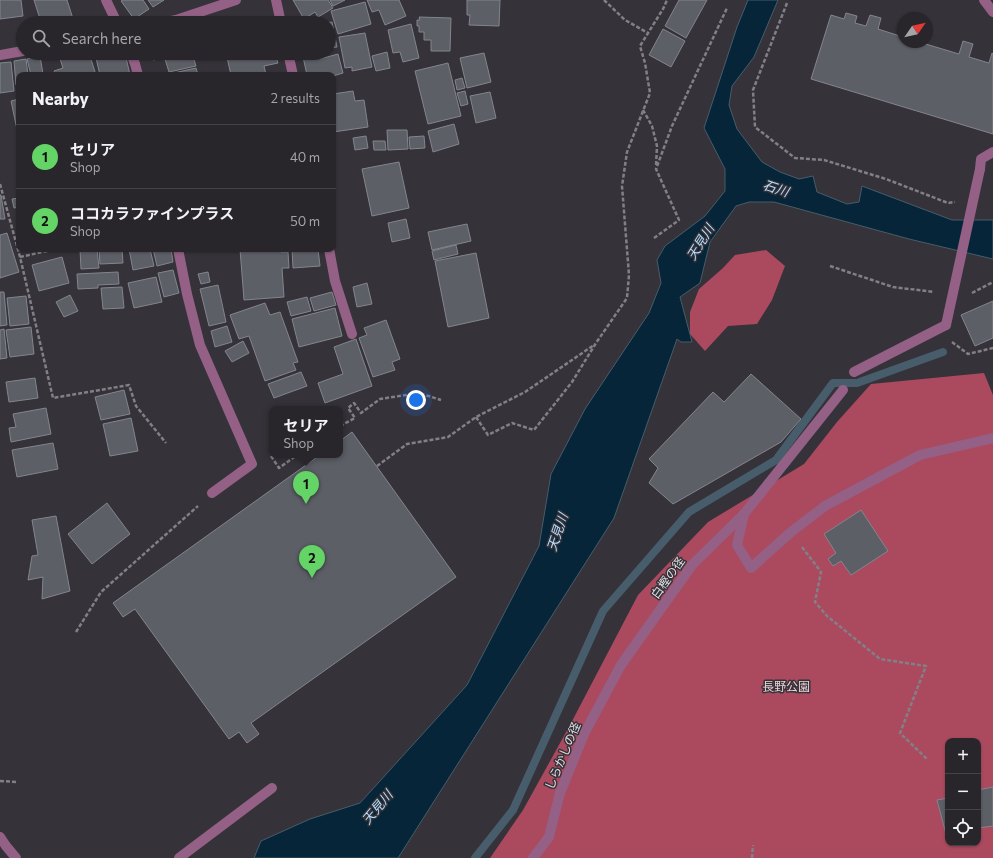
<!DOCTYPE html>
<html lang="en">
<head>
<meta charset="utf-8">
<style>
  :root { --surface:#28262b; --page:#302e33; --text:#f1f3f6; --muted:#a5a5a9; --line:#444347; --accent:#65d467 }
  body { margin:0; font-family:Commissioner,"Noto Sans JP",sans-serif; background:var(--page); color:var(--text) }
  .controls { position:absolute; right:12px; bottom:12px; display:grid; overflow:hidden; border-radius:8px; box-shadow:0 1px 3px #0004 }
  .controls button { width:36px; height:36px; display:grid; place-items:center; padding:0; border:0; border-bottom:1px solid var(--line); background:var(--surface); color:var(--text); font:20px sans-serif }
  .compass { position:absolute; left:897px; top:12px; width:36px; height:36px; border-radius:50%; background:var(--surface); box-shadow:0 1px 3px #0004; rotate:56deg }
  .you { position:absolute; left:416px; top:400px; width:14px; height:14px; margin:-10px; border:3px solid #fff; border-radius:50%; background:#1a73e8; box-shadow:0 0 0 6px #1a73e833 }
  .badge { display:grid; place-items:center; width:26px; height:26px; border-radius:50%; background:var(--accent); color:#111; font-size:13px; font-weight:700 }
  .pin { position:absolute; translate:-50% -33px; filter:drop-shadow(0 1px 2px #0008) }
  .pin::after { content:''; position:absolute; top:21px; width:14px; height:12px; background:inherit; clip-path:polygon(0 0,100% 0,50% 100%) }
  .popup { position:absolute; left:269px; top:406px; width:74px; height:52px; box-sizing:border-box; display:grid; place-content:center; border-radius:8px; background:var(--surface); filter:drop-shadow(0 1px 3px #0005); font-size:13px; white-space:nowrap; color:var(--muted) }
  .popup b { font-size:15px; color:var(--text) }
  .popup::after { content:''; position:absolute; left:50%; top:100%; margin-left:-8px; border:8px solid transparent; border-top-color:var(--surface) }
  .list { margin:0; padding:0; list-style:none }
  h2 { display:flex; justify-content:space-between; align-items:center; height:52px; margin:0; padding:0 16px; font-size:17px }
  h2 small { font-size:13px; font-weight:400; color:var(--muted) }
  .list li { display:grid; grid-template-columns:26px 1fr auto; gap:12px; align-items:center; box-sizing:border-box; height:64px; padding:0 16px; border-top:1px solid var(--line) }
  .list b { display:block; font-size:15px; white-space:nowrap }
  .list p { margin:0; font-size:13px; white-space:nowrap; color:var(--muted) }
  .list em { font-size:13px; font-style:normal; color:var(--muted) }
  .icon { flex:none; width:22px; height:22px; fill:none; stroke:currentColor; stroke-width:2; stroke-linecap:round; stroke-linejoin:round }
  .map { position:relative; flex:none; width:993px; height:858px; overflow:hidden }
  .search { position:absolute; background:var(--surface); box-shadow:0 1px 3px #0004; left:16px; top:16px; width:320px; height:44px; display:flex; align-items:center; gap:10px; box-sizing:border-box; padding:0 14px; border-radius:22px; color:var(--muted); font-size:15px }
  .panel { position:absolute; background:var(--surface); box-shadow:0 1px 3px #0004; left:16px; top:72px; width:320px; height:180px; border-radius:8px }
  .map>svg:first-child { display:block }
</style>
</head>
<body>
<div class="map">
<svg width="993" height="858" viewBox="0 0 993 858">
  <rect width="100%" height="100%" fill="#353239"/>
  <g fill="#ab4a5f" fill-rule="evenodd">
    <path d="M766 250 785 266 772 300 757 324 728 326 705 351 690 334V312L699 289 723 268 735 255Z"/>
    <path d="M984 373 993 395V858H490L523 810 570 725 638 595 708 522 804 464 837 422 871 384ZM948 741H978V843H948Z"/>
  </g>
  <path fill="#062538" stroke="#475d6b" d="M748 0H778L754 57 732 86 729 105 737 129 762 162 780 172 799 179 813 176 817 192 847 204 859 202 862 186 952 220H993V259L909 239 774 202H749L736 206 710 242 700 283 680 297 692 342H681L677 339 614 518 398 858H254L261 841 310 819 360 803 467 685 539 546 551 474 585 409 649 313 661 283 657 260 665 246 705 216 725 191V169L704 128 737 27Z"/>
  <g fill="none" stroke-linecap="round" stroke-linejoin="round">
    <path stroke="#475d6b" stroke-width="8" d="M475 858 513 810 603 611 689 512 776 460 833 383H857L943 352"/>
  </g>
  <g fill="#5d5f67" stroke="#83858e">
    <path d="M0 0H21L23 16 0 19Z"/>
    <path d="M34 0H67L74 22 48 23 47 17 40 19Z"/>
    <path d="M123 0H143L149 9 134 19 121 1Z"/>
    <path d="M148 0H164L153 7Z"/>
    <path d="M293 0H328L333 8 318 17 315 12 304 19Z"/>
    <path d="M330 0H345L333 6Z"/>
    <path d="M367 0H399L406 16 385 25 379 10 372 12Z"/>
    <path d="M467 0H500L499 26 469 25 470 15H467Z"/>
    <path d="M679 0H707L686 38 665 26Z"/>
    <path d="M365 2 371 24 338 34 331 11Z"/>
    <path d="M846 13 857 16 855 23 866 26 870 15 881 18 878 29 903 37V42H919L959 54 963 41 973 44 969 57 989 63 992 53 993 54V134L811 79 831 15 844 19Z"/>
    <path d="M419 17 451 18 450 51H431V40H424V32H419V26H417V20H420Z"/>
    <path d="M268 18 269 23H245Z"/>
    <path d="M332 22 337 47 329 48V23H326Z"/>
    <path d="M411 24 419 58 403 62 400 52 393 53 388 30Z"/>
    <path d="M663 29 685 41 671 67 649 55Z"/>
    <path d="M365 33 372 67 352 71V67L345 68 339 37Z"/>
    <path d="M387 52 390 68 376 71 372 56Z"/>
    <path d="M78 53H89L96 75H56L54 71 63 68 60 59Z"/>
    <path d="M99 53H125L130 75H100L95 54Z"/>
    <path d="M152 53H192L196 66 169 72 165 59 163 60 162 58 153 60Z"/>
    <path d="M226 53H275L278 63 264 66 266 75H231Z"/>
    <path d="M484 53 491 82 467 88 460 58Z"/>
    <path d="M319 54 320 59 338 54 343 73 333 76V75H307L303 57Z"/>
    <path d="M40 56 43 74 38 75H31L27 59Z"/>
    <path d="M26 59 28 75H19V85H16L14 61Z"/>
    <path d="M11 62 14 91 0 93V63Z"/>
    <path d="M448 63 461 116 428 124 415 71Z"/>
    <path d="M196 68 198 75H165Z"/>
    <path d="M462 78 465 88 457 90 455 80Z"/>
    <path d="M353 91 355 101 364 100 368 127 333 132V94Z"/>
    <path d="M465 91 468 104 461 106 457 93Z"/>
    <path d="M490 92 496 118 476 123 470 96Z"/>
    <path d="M19 99V139L11 101Z"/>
    <path d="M454 124 459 144 433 152 428 131Z"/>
    <path d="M387 130H407L408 149 388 150Z"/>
    <path d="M366 136 368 148 355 150 353 138Z"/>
    <path d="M424 136 425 148 410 149 409 137Z"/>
    <path d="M373 141H385L386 150H374Z"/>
    <path d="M399 162 409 208 372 216 362 169Z"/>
    <path d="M0 195H1L5 219H0Z"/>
    <path d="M19 198V207L14 208 12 199Z"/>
    <path d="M406 219 410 238 392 242 388 223Z"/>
    <path d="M467 224 471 241 432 250 428 232Z"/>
    <path d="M7 233 19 272 0 278V235Z"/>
    <path d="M456 245 458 254 434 260 432 251Z"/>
    <path d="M80 249H97L99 268 81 269Z"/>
    <path d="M99 249H122L123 263 100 264Z"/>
    <path d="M129 249H150L154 266 133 270Z"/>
    <path d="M153 249H171L173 262 157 266Z"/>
    <path d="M240 249H280L281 252H288L289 268H282L284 297 244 300Z"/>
    <path d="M292 249H318L320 266 293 268Z"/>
    <path d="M476 253 489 318 448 327 435 261Z"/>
    <path d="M62 257 69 283 39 291 32 265Z"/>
    <path d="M173 270 179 293 164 297 158 273Z"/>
    <path d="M118 272 119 284 98 285V288L78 289 77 274Z"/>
    <path d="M208 272 210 282 201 284 198 274Z"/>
    <path d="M156 277 162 302 134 308 128 283Z"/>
    <path d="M367 283 372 304 357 307 353 287Z"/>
    <path d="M218 285 226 322 209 326 200 289Z"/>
    <path d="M122 287 124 308 103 309 101 288Z"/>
    <path d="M0 292H4L7 325 0 326Z"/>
    <path d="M332 292 336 305 314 311 310 298Z"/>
    <path d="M70 295 78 311 64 317 56 302Z"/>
    <path d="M26 296 29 324 10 326 7 298Z"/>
    <path d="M307 297 311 311 291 316 287 302Z"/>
    <path d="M993 301V338L975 346 961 315Z"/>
    <path d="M265 303 270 315 280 312 298 362 293 363 296 370 265 381 249 336 239 339 230 315Z"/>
    <path d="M335 308 342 336 299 347 292 319Z"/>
    <path d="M386 320 400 359 392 362 395 370 373 377 359 338 367 335 364 328Z"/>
    <path d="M227 326 232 342 215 347 211 331Z"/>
    <path d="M31 327 34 354 10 357 6 330Z"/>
    <path d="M4 329 7 358 0 359V330Z"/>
    <path d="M356 339 372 386 325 403 318 383 343 374 334 347Z"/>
    <path d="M243 341 249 353 232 362 225 351Z"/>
    <path d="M301 372 307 386 274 398 268 384Z"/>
    <path d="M751 374 801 419 781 442 673 504 649 483 658 468 649 459 713 392 724 402Z"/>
    <path d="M35 378 38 398 9 402 6 382Z"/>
    <path d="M124 390 130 414 101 420 95 397Z"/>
    <path d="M46 408 51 434 11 442 9 428 16 427 13 414Z"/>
    <path d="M131 418 138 451 110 456 103 424Z"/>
    <path d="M352 432 456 577 251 723 259 734 247 743 239 732 229 739 135 609 123 617 113 603 320 455H340V441Z"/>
    <path d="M53 443 58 469 17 477 12 450Z"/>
    <path d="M107 503 130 534 92 564 68 534Z"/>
    <path d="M861 510 888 551 851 575 841 561 833 566 828 559 836 553 824 534Z"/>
    <path d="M56 516 70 591 42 599 43 577 28 580 32 556 38 555 32 520Z"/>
    <path d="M993 787V826L978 828V790Z"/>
    <path d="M948 798V834H946L937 800Z"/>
  </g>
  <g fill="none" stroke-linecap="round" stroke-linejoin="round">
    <g stroke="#828086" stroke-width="2.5" stroke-dasharray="4 2" stroke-linecap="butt">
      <path d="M604 0 625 20 648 33"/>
      <path d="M787 3 753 90 755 127 795 158 824 160 886 179 948 203 955 202"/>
      <path d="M643 110 652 126 657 146 656 166"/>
      <path d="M0 184 20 257 53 398 129 385 136 406 166 443"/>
      <path d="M654 238 679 220 656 169 672 126 727 8"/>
      <path d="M20 257 56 249"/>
      <path d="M830 266 893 287 934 292"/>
      <path d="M972 293 993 282"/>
      <path d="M952 342 968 354 993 348"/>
      <path d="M476 417 488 435 512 423 534 430 572 382 596 343 627 298 629 275 622 186 627 152 650 93 645 63 640 46 663 9 667 0"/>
      <path d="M340 426 355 418 348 408 354 403 361 413 380 399 419 393 441 400"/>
      <path d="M271 456 279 468 297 455"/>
      <path d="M377 466 407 444 448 437 476 417 525 392 594 345"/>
      <path d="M802 547 821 572 815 602 827 616 880 659 926 666 900 733 928 760"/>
      <path d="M76 632 101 592 198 506"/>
      <path d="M0 781 17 782"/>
      <path d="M752 858 753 845"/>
    </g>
    <g stroke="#946086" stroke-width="10">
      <path d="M106 0 117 23"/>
      <path d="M276 0 281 23"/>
      <path d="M984 0 993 12"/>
      <path d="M162 23 176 20 236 0"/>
      <path d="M131 53 135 64 138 75"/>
      <path d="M288 53 293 75"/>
      <path d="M0 55 23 51"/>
      <path d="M980 169 981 159 993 152"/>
      <path d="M178 249 187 294 200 345 252 464 212 493"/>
      <path d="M329 249 335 281 352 334"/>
      <path d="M854 372 946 325"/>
      <path d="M843 390 744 514 737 545 751 568 791 532 825 506 877 478 920 455 993 438"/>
      <path d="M0 837 6 846 16 858"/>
      <path d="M179 858 272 788"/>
      <path d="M533 858 549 837 560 793 584 734 621 665 692 565 744 514"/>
    </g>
    <path stroke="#946086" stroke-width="10" d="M946 325 980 169"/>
  </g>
  <g text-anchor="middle" stroke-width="3" stroke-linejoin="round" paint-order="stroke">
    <g font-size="12" fill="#e0dfe3" stroke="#353239">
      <text transform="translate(668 578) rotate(-54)" y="4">白樫の径</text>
      <text transform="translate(563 756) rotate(-67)" y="4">しらかしの径</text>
    </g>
    <g font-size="12" fill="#efd3d6" stroke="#353239">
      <text x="786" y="691">長野公園</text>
    </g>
    <g font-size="13" font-style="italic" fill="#b3defe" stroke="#353239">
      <text transform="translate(776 188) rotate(18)" y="5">石川</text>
      <text transform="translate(700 242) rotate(-58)" y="5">天見川</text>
      <text transform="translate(557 532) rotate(-71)" y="5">天見川</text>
      <text transform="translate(377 807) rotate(-50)" y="5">天見川</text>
    </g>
  </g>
</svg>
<div class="controls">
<button>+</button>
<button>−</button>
<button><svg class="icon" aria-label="locate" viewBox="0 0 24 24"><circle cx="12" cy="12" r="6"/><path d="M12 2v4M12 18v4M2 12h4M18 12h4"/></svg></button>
</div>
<svg class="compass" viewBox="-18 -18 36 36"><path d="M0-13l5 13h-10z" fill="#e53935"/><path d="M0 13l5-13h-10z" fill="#a5a5a9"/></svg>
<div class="you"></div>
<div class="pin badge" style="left:306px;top:504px">1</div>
<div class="popup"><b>セリア</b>Shop</div>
<div class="pin badge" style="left:312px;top:578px">2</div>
<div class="search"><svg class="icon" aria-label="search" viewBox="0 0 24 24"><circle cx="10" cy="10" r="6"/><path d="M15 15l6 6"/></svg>Search here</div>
<section class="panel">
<h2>Nearby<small>2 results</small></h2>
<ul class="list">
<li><span class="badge">1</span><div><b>セリア</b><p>Shop</p></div><em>40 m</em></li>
<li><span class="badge">2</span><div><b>ココカラファインプラス</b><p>Shop</p></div><em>50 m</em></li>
</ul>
</section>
</div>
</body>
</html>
